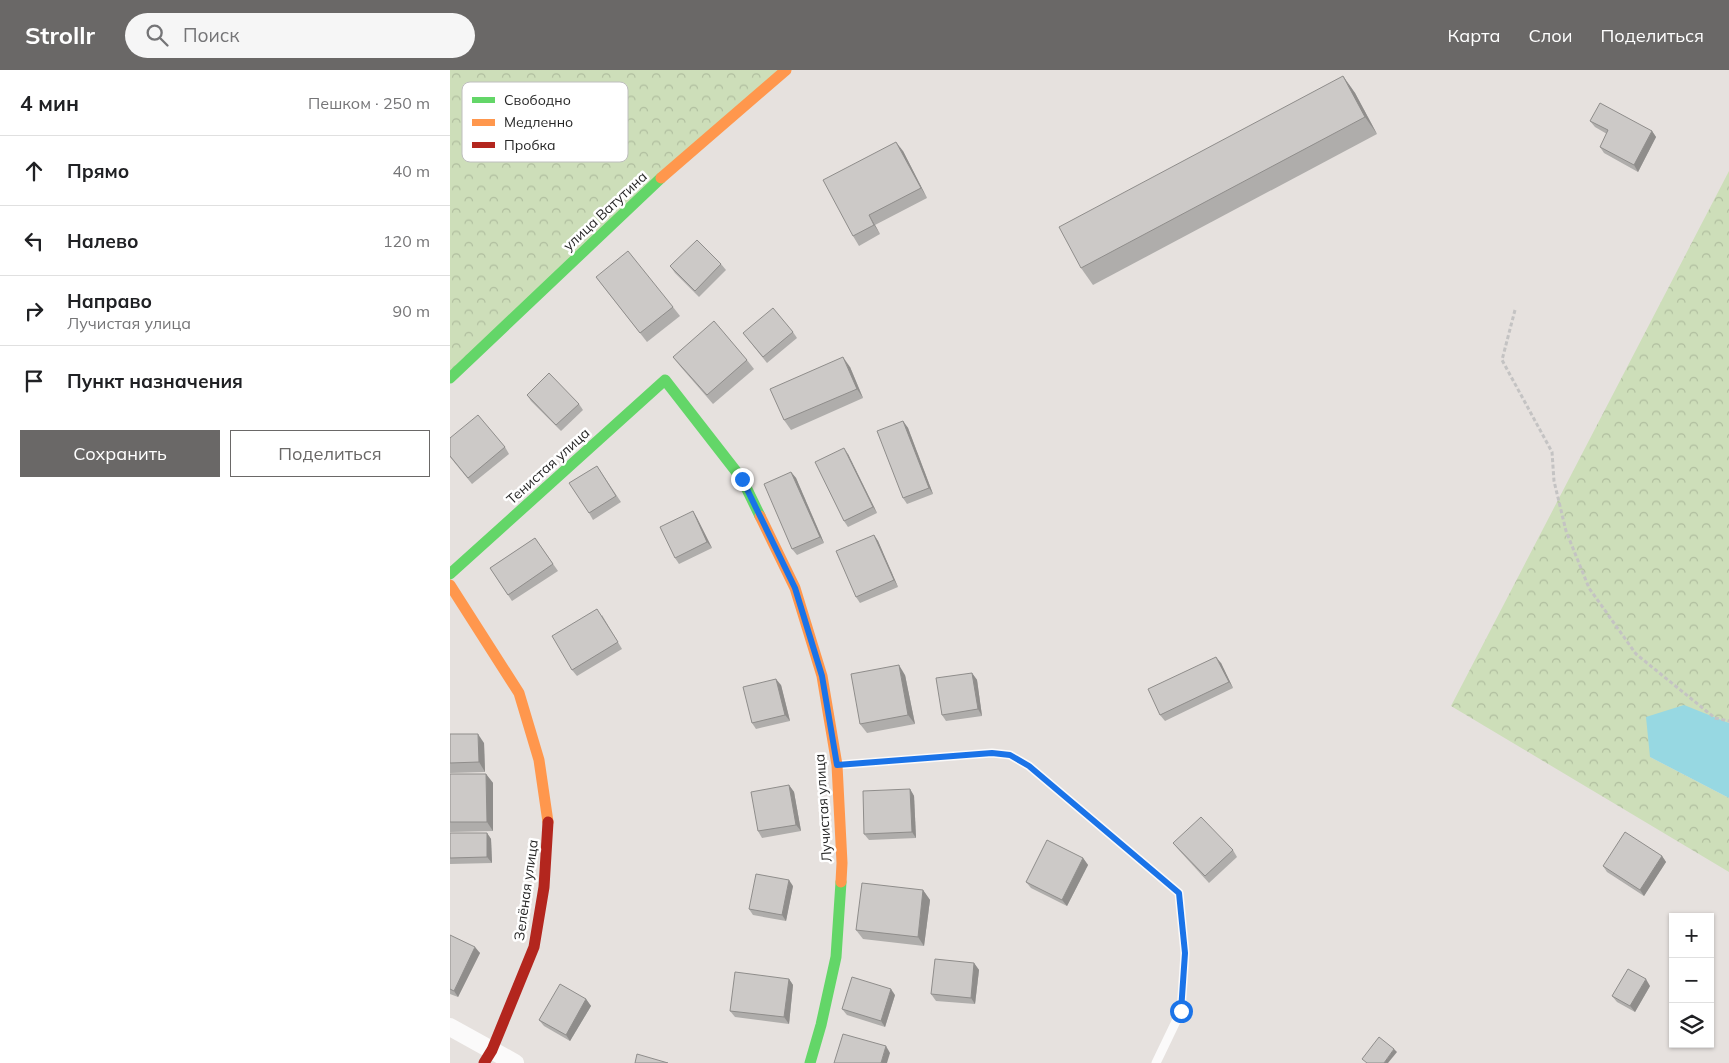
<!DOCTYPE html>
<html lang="ru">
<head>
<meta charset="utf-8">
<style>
  :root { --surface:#fff; --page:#f6f6f6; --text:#202124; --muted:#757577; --line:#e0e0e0; --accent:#6a6867 }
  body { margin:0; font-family:Mulish,sans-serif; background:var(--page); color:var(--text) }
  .controls { position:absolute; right:15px; bottom:15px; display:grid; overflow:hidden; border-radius:0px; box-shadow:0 1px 4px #0004 }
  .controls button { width:45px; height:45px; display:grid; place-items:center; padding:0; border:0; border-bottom:1px solid var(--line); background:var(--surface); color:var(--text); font:25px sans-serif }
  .stop { position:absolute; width:15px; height:15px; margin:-11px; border:4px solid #1a73e8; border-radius:50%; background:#fff }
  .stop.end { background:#1a73e8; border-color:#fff; box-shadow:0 1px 5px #0008 }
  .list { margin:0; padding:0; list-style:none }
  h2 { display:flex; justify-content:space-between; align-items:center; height:65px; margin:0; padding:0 20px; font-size:21px }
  h2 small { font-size:16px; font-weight:400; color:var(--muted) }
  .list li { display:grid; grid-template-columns:32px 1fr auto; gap:15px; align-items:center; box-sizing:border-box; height:70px; padding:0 20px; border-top:1px solid var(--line) }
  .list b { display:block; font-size:19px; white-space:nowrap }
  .list p { margin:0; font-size:16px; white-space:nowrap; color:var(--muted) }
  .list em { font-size:16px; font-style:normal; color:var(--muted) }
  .actions { display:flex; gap:10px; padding:15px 20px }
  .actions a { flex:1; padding:11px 0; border:1px solid var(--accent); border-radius:0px; text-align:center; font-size:18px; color:var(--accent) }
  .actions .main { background:var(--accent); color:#fff }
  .icon { flex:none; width:28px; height:28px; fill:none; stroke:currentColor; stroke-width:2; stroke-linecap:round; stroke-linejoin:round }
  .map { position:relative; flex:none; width:1279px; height:993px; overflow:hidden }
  header { display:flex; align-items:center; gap:30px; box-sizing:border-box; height:70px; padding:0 25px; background:var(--accent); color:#fff }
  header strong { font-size:24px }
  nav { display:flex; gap:28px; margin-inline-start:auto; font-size:18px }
  .search { width:350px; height:45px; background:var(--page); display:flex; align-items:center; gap:12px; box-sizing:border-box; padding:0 18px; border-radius:28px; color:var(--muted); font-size:19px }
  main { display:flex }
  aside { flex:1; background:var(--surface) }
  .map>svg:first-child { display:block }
</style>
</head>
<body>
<header>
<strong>Strollr</strong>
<div class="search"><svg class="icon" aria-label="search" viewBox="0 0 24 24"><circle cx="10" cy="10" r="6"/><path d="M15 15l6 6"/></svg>Поиск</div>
<nav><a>Карта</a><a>Слои</a><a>Поделиться</a></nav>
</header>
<main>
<aside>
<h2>4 мин<small>Пешком · 250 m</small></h2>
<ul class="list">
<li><svg class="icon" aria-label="ahead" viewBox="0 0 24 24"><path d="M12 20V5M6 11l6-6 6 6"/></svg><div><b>Прямо</b></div><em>40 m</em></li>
<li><svg class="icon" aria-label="left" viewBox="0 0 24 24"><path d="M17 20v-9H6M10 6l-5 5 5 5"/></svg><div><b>Налево</b></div><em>120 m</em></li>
<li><svg class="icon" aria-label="right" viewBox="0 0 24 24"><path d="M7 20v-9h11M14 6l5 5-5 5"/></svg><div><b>Направо</b><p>Лучистая улица</p></div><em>90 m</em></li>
<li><svg class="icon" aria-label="arrive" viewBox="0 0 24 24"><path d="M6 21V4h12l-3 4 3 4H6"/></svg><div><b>Пункт назначения</b></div></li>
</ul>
<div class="actions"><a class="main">Сохранить</a><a>Поделиться</a></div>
</aside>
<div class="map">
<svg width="1279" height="993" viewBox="0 0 1279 993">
  <defs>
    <pattern id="forest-crowns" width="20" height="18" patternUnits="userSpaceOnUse" patternTransform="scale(1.25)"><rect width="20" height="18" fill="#cddeb9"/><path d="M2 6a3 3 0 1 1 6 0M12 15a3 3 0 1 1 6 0" fill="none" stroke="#b0be9f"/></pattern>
  </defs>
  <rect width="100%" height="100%" fill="#e6e1de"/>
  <g fill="url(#forest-crowns)">
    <path d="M0 0H336L0 308Z"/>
    <path d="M1279 101V653L1234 636 1200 687 1279 728V802L1001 636Z"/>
  </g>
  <path fill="#97d8e2" d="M1234 635 1279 653V728L1200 687 1196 647Z"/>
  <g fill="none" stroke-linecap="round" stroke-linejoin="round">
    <path stroke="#c4c3c3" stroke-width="3" stroke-dasharray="4 2.5" stroke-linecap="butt" d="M1065 240 1052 290 1102 382 1104 411 1116 461 1139 518 1186 584 1265 648 1279 651"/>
    <path stroke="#fbfafa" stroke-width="9" d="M388 695 542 683 560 685 579 696 729 823 735 883 731 941 706 993"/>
    <path stroke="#fbfafa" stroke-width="18" d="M0 957 65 993"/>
    <g stroke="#63d668" stroke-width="11">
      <path d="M0 308 211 108"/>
      <path d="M0 504 215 310 292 409 310 446"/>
      <path d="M360 993 371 955 386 887 391 812"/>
    </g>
    <g stroke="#ff974d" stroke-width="11">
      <path d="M211 108 336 0"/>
      <path d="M310 446 345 518 372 606 387 695 392 793 391 812"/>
      <path d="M0 515 69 623 89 690 98 752"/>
    </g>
    <path stroke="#b3261e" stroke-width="11" d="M34 993 42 980 84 877 94 817 98 752"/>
  </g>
  <g fill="#afadab">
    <path d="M893 6 905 23 927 64 643 215 631 198Z"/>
    <path d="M1140 51 1202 61 1206 67 1188 102 1154 83 1150 77 1157 64 1145 57Z"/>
    <path d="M453 81 477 128 425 155 430 164 409 176 403 166Z"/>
    <path d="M271 194 276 200 249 227 225 203 220 196Z"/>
    <path d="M146 207 223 237 230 246 197 272Z"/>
    <path d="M343 262 347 268 317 293 293 263Z"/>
    <path d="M223 287 297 290 304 299 263 334 230 296Z"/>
    <path d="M400 297 413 328 341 360 334 350Z"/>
    <path d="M77 325 129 334 133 340 111 361 81 331Z"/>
    <path d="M453 351 458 358 483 424 457 434 453 428Z"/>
    <path d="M0 368 55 377 59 384 22 414 0 387Z"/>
    <path d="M398 384 427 443 398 457 394 451Z"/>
    <path d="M147 396 171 432 143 450 139 443Z"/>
    <path d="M341 402 346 408 374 473 347 485 342 479Z"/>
    <path d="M243 441 247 448 262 478 229 494 225 488Z"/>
    <path d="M424 465 428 471 448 517 410 533 406 527Z"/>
    <path d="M85 468 108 501 62 531 40 498Z"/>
    <path d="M152 545 172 579 127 606 122 600Z"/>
    <path d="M771 593 783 618 715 651 710 645Z"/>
    <path d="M522 603 527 610 532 646 496 651 492 645Z"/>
    <path d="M455 605 465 654 417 663 410 654Z"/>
    <path d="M331 615 340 651 306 659 302 653Z"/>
    <path d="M0 664 34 673 35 702 0 703Z"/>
    <path d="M0 704H36L43 713V761L0 762Z"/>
    <path d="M339 715 344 722 351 761 312 768 308 761Z"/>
    <path d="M460 719 464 726 466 768 419 770 414 764Z"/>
    <path d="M0 763H37L41 769 42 793 0 794Z"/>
    <path d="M723 773 783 780 787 787 759 813 728 779Z"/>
    <path d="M1212 786 1216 792 1194 826 1157 802 1153 796Z"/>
    <path d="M633 788 638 795 617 836 581 818 576 812Z"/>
    <path d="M343 816 336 851 303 845 299 839Z"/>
    <path d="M473 820 480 830 474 876 413 869 406 860Z"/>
    <path d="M0 865 30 883 8 927 0 924Z"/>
    <path d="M524 893 529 900 525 934 486 931 481 924Z"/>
    <path d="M339 909 343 915 339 954 285 947 280 941Z"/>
    <path d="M1200 916 1185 942 1167 932 1162 926Z"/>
    <path d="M445 925 435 957 397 945 392 939Z"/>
    <path d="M136 929 141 936 120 971 94 956 89 950Z"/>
  </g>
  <g fill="#8f8d8b">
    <path d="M893 6 905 23 927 64 915 47Z"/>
    <path d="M1202 61 1206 67 1188 102 1184 95Z"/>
    <path d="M446 72 453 81 477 128 471 118Z"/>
    <path d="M419 145 425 155 430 164 424 155Z"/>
    <path d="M393 287 400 297 413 328 407 319Z"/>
    <path d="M453 351 458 358 483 424 479 418Z"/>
    <path d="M394 378 398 384 427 443 423 437Z"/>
    <path d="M341 402 346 408 374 473 370 467Z"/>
    <path d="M243 441 247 448 262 478 257 472Z"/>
    <path d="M424 465 428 471 448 517 444 510Z"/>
    <path d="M766 587 771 593 783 618 779 612Z"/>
    <path d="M449 595 455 605 465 654 458 645Z"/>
    <path d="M522 603 527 610 532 646 528 639Z"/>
    <path d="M326 609 331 615 340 651 335 645Z"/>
    <path d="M28 664 34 673 35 702 29 692Z"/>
    <path d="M36 704 43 713V761L37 752Z"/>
    <path d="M339 715 344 722 351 761 346 755Z"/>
    <path d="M460 719 464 726 466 768 462 762Z"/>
    <path d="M37 763 41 769 42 793 37 787Z"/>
    <path d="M1212 786 1216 792 1194 826 1190 820Z"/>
    <path d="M633 788 638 795 617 836 612 830Z"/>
    <path d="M339 810 343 816 336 851 332 845Z"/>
    <path d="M473 820 480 830 474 876 468 867Z"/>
    <path d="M25 877 30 883 8 927 4 921Z"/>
    <path d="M524 893 529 900 525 934 521 928Z"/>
    <path d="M339 909 343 915 339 954 334 947Z"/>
    <path d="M1196 909 1200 916 1185 942 1180 936Z"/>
    <path d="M441 919 445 925 435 957 431 951Z"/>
    <path d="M136 929 141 936 120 971 116 965Z"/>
    <path d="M436 976 440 983 437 993H431Z"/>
    <path d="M944 979 947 982 938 993H934Z"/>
  </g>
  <g fill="#ccc9c7" stroke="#8f8d8b">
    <path d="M893 6 915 47 631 198 609 157Z"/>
    <path d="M1150 33 1202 61 1184 95 1150 77 1158 60 1140 51Z"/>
    <path d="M446 72 471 118 419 145 424 155 403 166 373 110Z"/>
    <path d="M247 170 271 194 245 221 220 196Z"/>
    <path d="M178 181 223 237 190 263 146 207Z"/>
    <path d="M323 238 343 262 313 287 293 263Z"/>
    <path d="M264 251 297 290 257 325 223 287Z"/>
    <path d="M393 287 407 319 334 350 320 319Z"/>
    <path d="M99 303 129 334 106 355 77 325Z"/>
    <path d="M28 345 55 377 18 408 0 386V368Z"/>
    <path d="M453 351 479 418 453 428 427 361Z"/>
    <path d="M394 378 423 437 394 451 365 392Z"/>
    <path d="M147 396 166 426 139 443 119 413Z"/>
    <path d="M341 402 370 467 342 479 314 414Z"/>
    <path d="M243 441 257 472 225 488 210 457Z"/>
    <path d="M424 465 444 510 406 527 386 481Z"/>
    <path d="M85 468 103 494 58 525 40 498Z"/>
    <path d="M147 539 168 572 122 600 102 566Z"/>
    <path d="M766 587 779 612 710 645 698 619Z"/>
    <path d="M449 595 458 645 410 654 401 604Z"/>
    <path d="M522 603 528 639 492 645 486 608Z"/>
    <path d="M326 609 335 645 302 653 293 617Z"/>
    <path d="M0 664H28L29 692 0 693Z"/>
    <path d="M0 704H36L37 752H0Z"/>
    <path d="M339 715 346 755 308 761 301 722Z"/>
    <path d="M460 719 462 762 414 764 413 721Z"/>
    <path d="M751 747 783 780 755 806 723 773Z"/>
    <path d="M1175 762 1212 786 1190 820 1153 796Z"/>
    <path d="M0 763H37V787L0 788Z"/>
    <path d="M597 770 633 788 612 830 576 812Z"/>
    <path d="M306 804 339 810 332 845 299 839Z"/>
    <path d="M412 813 473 820 468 867 406 860Z"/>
    <path d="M0 865 25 877 4 921 0 919Z"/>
    <path d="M485 889 524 893 521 928 481 924Z"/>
    <path d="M1178 899 1196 909 1180 936 1162 926Z"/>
    <path d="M285 902 339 909 334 947 280 941Z"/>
    <path d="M402 907 441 919 431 951 392 939Z"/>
    <path d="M110 914 136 929 116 965 89 950Z"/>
    <path d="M393 964 436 976 431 993H384Z"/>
    <path d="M929 967 944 979 934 993H917L912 989Z"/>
    <path d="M187 984 218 993H185Z"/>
  </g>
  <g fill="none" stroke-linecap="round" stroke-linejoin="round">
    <path stroke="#1a73e8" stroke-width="6" d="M292 409 345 518 372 606 387 695 542 683 560 685 579 696 729 823 735 883 731 941"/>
  </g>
  <g text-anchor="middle" stroke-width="5" stroke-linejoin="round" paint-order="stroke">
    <g font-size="14" fill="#272727" stroke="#fff">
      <text transform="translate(155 141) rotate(-43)" y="5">улица Ватутина</text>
      <text transform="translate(98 396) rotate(-42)" y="5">Тенистая улица</text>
      <text transform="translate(373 738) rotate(-94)" y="5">Лучистая улица</text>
      <text transform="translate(76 820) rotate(-82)" y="5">Зелёная улица</text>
    </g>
  </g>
  <rect x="12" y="12" width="166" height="80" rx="8" fill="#fff" stroke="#bebebe" stroke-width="1"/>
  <rect x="22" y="27" width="23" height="6" fill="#63d668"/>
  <rect x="22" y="49" width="23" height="7" fill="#ff974d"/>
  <rect x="22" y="72" width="23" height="6" fill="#b3261e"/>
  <g font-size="14" fill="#272727">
    <text x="54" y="35">Свободно</text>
    <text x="54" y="57">Медленно</text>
    <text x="54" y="80">Пробка</text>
  </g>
</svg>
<div class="controls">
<button>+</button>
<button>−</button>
<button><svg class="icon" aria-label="layers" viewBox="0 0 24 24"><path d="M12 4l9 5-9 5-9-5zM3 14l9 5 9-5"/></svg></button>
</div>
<div class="stop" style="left:731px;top:941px"></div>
<div class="stop end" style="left:292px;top:409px"></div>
</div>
</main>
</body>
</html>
